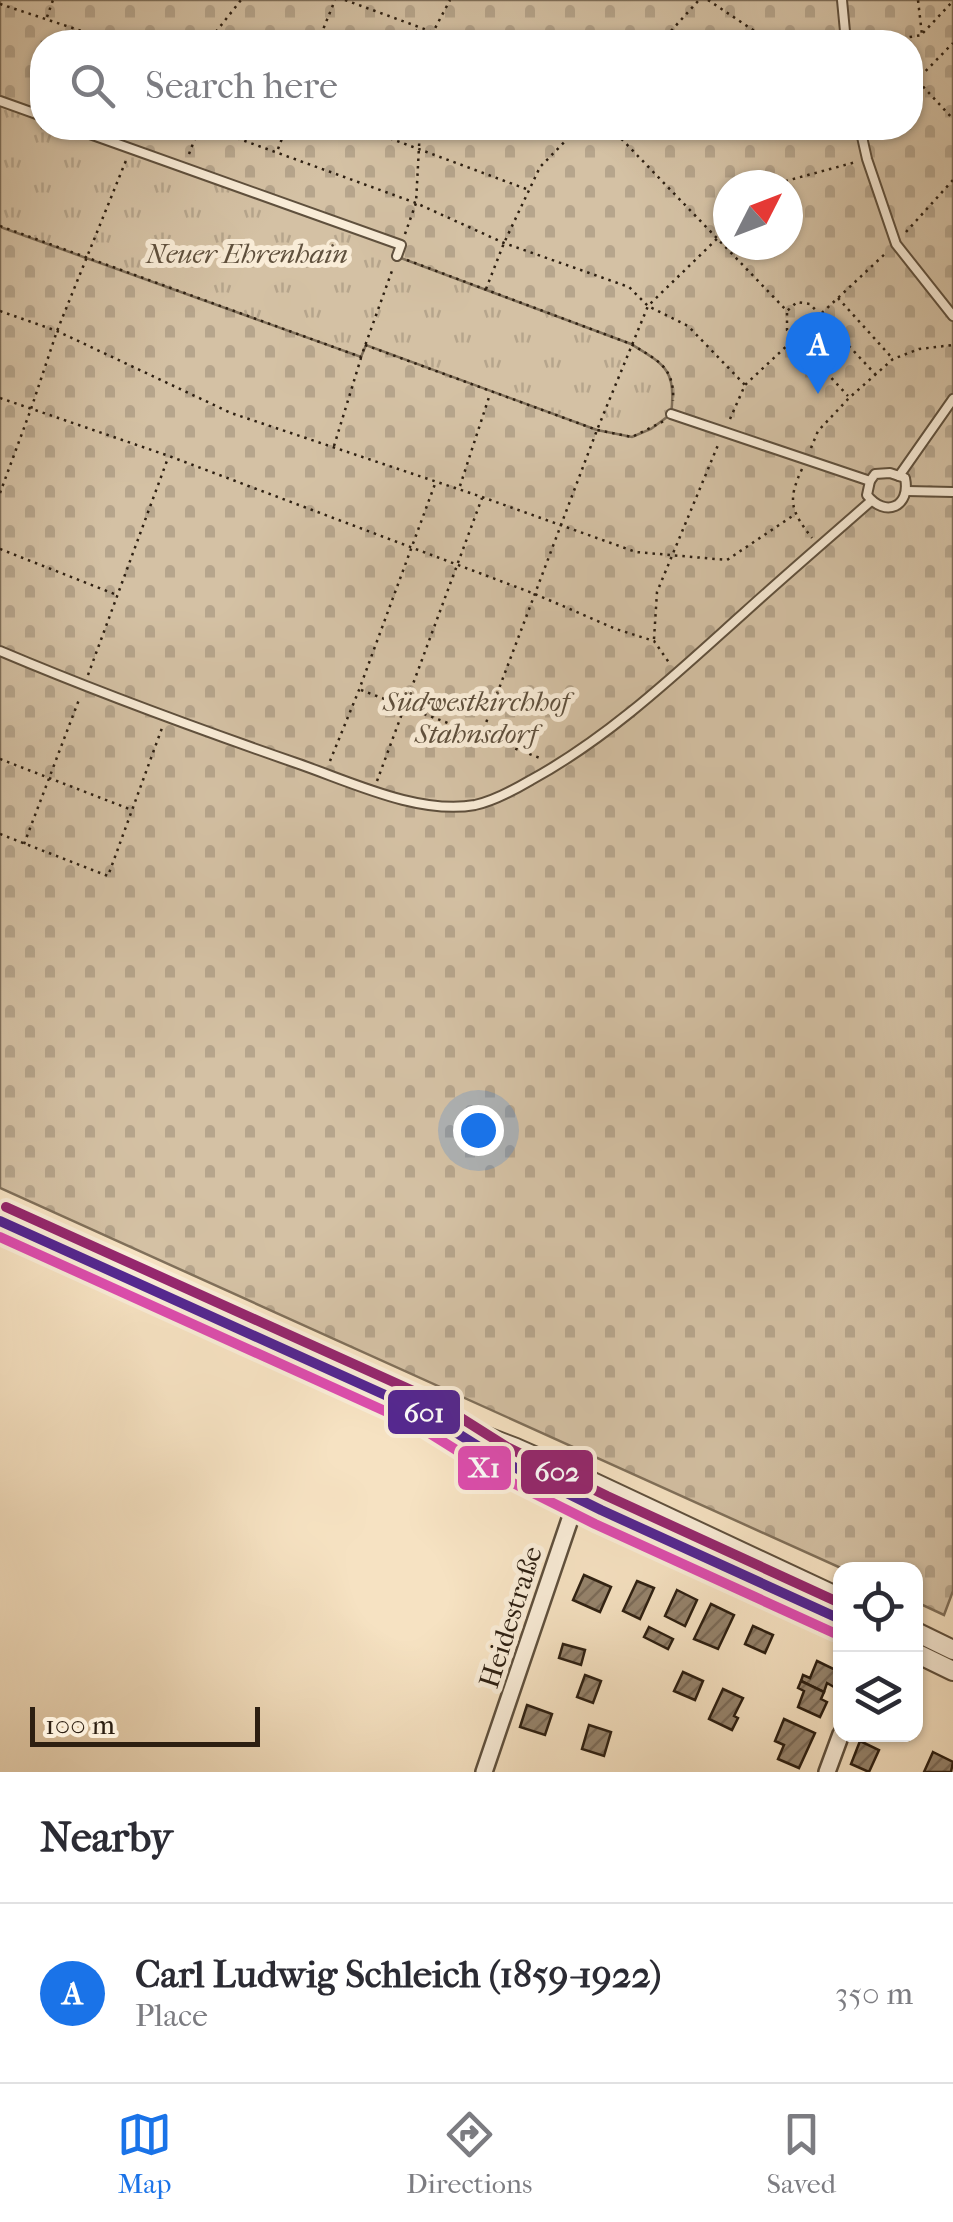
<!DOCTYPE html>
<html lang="en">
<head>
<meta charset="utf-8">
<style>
  :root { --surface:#fff; --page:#f7f7f7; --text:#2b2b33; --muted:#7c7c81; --line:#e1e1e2; --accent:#1a73e8 }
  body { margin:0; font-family:"IM FELL French Canon",serif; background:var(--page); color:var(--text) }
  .controls { position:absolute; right:30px; bottom:30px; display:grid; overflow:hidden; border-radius:20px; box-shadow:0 2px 8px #0004 }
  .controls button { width:90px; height:90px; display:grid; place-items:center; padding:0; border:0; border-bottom:2px solid var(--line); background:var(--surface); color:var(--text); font:50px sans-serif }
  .compass { position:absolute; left:713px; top:170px; width:90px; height:90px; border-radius:50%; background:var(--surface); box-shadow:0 2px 8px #0004; rotate:48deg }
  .scale { position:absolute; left:30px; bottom:25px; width:230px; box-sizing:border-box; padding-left:10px; border:5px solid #2d1f11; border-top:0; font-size:28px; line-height:35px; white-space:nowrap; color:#2d1f11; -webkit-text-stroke:8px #f9ecd7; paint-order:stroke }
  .you { position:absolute; left:478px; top:1130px; width:35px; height:35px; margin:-25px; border:8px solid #fff; border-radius:50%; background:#1a73e8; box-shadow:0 0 0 15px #1a73e833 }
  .badge { display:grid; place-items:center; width:65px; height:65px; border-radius:50%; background:var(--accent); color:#fff; font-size:32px; font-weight:700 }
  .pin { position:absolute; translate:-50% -82px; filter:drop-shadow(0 2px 5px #0008) }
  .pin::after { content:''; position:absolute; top:52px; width:35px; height:30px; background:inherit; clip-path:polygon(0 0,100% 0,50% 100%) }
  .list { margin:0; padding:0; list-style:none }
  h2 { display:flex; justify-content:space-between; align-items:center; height:130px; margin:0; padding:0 40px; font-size:42px }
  h2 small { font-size:32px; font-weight:400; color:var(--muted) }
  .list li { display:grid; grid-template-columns:65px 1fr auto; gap:30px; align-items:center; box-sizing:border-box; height:180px; padding:0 40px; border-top:2px solid var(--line) }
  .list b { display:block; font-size:38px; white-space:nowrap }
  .list p { margin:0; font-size:32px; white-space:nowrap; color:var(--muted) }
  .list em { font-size:32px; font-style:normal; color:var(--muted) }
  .icon { flex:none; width:55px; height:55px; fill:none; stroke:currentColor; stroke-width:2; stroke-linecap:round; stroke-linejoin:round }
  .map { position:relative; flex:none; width:953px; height:1772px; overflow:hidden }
  .search { position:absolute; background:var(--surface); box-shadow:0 2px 8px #0004; left:30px; right:30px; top:30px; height:110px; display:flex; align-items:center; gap:25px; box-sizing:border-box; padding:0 35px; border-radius:40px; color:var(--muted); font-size:38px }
  .sheet { height:310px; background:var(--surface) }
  nav { display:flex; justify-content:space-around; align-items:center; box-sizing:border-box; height:140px; border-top:2px solid var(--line); background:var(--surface); font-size:28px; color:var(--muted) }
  nav a { display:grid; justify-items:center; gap:5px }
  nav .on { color:var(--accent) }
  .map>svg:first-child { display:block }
</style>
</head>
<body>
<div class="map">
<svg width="953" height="1772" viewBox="0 0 953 1772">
  <defs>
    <pattern id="cemetery-stones" width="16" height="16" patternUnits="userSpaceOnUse" patternTransform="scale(2.5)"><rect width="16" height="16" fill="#d4c1a4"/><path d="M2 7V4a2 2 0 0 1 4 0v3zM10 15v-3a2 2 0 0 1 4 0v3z" fill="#b6a58c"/></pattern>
    <pattern id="park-tufts" width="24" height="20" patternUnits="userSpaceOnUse" patternTransform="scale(2.5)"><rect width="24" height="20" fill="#d4c1a4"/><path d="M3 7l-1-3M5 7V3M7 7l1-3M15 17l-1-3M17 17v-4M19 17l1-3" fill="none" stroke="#b6a58c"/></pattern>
    <pattern id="building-hatch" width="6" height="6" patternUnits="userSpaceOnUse" patternTransform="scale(2.5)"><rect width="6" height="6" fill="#96846d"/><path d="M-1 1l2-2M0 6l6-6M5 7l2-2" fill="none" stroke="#7b6b58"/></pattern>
  </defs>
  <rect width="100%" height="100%" fill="#f6e2c2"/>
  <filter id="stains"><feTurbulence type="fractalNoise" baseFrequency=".002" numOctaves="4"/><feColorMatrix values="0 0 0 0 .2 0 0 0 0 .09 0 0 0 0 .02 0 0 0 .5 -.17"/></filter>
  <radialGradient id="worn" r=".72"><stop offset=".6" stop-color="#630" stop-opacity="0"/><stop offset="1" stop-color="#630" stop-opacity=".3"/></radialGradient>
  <path fill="url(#cemetery-stones)" stroke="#80705a" stroke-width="2.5" fill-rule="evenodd" d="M0 0H953V1591L944 1615 916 1602V1570L843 1569 0 1188ZM42 42H910V128H42ZM728 185H788V245H728Z"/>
  <path fill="url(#park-tufts)" stroke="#80705a" stroke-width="2.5" d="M0 101 42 116V128H74L401 245 398 257 631 344C665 365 677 370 671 414L651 429 632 437 597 430 366 345 361 357 0 227Z"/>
  <g fill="url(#building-hatch)" stroke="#2d1f11" stroke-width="2.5">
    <path d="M584 1575 611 1587 600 1612 573 1600Z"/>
    <path d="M637 1581 654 1588 640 1619 623 1611Z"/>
    <path d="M677 1590 697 1600 685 1626 665 1616Z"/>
    <path d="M711 1604 734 1615 718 1649 694 1639Z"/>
    <path d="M753 1626 773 1635 765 1653 745 1644Z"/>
    <path d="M649 1627 673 1639 668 1649 644 1637Z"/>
    <path d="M563 1644 585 1650 581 1665 559 1658Z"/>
    <path d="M817 1661 840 1672 834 1687 827 1683 824 1692 801 1681 803 1675 810 1678Z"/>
    <path d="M683 1672 703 1681 695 1700 674 1691Z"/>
    <path d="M585 1675 601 1681 593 1703 577 1697Z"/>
    <path d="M801 1681 824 1692 821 1699 827 1702 820 1717 798 1707 804 1691 798 1688Z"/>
    <path d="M723 1689 743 1698 734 1716 738 1718 732 1730 709 1719Z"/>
    <path d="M527 1705 552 1714 545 1735 520 1727Z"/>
    <path d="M784 1719 815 1733 799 1768 778 1759 784 1745 775 1741Z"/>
    <path d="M589 1725 611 1732 604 1756 582 1749Z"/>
    <path d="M860 1741 879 1750 869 1772 851 1764Z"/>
    <path d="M933 1752 953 1762 951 1772H924Z"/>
  </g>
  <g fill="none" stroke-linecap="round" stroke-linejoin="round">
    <defs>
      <g id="service">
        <path d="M842 0 846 42"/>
        <path d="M0 101 42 116"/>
        <path d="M73 128 401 245 397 256"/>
        <path d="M860 128 867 159 896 244 953 316"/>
        <path d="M671 414 870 481"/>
        <path d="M890 473 905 478C911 507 885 518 867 495L870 481 875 474Z"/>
        <path d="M899 476 953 399"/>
        <path d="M907 491 953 492"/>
        <path d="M0 651C99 693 198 729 299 764 351 782 419 815 475 805 494 801 514 790 531 780 610 737 678 672 745 612 787 574 829 538 871 501"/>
      </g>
      <g id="minor">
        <path d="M484 1772 584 1478"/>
        <path d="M827 1772 841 1734"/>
      </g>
      <g id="tertiary">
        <path d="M0 1221 425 1413 516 1448 584 1478 840 1598"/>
        <path d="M460 1435 500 1460 601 1510 840 1619"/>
        <path d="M916 1632 953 1650"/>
        <path d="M916 1653 953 1671"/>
      </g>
    </defs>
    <use href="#service" stroke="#5f503d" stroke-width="12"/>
    <use href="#minor" stroke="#5f503d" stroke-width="20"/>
    <use href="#tertiary" stroke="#5f503d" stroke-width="22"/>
    <g stroke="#2d1f11" stroke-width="2.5" stroke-dasharray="2.5 5" stroke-linecap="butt">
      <path d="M345 0 460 42"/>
      <path d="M708 0 771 42"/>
      <path d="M0 4 115 42"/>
      <path d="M47 17 53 0"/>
      <path d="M923 33 953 1"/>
      <path d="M205 42 215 33 241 0"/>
      <path d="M318 42 335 0"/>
      <path d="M397 42 417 30"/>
      <path d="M433 42 432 34 450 0"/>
      <path d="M661 42 699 0"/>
      <path d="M880 42 922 35 918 0"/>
      <path d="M918 81 953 119"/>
      <path d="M910 87 953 43"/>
      <path d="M209 128 416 203 504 243 629 287 648 306 688 326 745 385"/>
      <path d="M362 128 529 190"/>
      <path d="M611 128 787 311 797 302 810 304 876 375"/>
      <path d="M135 136 139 128"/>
      <path d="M278 149 286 128"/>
      <path d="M189 154 199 128"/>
      <path d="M771 185 856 162"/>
      <path d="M0 226 361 357 393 268"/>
      <path d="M906 232 953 180"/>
      <path d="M405 234 416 203 420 128"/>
      <path d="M407 260 631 344C657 360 675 367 673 401"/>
      <path d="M486 289 504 243 540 167 578 128"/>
      <path d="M838 298 893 359"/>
      <path d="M0 311 57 331 231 413 482 497 636 552 727 560 794 515"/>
      <path d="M787 313V330L848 396"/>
      <path d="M365 345 597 430 632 437 664 421"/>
      <path d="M0 398 169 456 535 594 616 629 654 641 670 664"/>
      <path d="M730 419 745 385 887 252"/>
      <path d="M334 446 361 358"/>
      <path d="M811 448 818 431 849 398 893 359 919 349 953 345"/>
      <path d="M802 469C787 501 791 511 812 538"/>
      <path d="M460 486 490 394"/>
      <path d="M0 493 31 409 57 331 127 158"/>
      <path d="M0 549 117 595"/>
      <path d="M654 639 657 592 718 445"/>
      <path d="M88 675 168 458"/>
      <path d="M361 690 540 758"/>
      <path d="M481 736 597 430 648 306 728 228"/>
      <path d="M0 759 132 810"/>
      <path d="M330 761 359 690 435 484"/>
      <path d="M377 781 482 498"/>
      <path d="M0 834 108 876 162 728"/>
      <path d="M24 844 80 697"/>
      <path d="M0 1244 445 1445"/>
    </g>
    <use href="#service" stroke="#f9ecd7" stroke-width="8"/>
    <use href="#minor" stroke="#f9ecd7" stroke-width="15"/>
    <use href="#tertiary" stroke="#f9ecd7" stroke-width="18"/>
    <defs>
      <path id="bus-1" d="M0 1221 425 1413 500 1460 601 1510 840 1619"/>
      <path id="bus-2" d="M0 1237 418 1426 493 1473 595 1524 834 1633"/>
      <path id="bus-3" d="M6 1207 431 1399 507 1447 607 1496 840 1603"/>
    </defs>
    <use href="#bus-1" stroke="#f9ecd7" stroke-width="18"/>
    <use href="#bus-2" stroke="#f9ecd7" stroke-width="18"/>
    <use href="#bus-3" stroke="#f9ecd7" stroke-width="18"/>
    <use href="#bus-1" stroke="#542791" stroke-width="10"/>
    <use href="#bus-2" stroke="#dd4dae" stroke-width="10"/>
    <use href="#bus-3" stroke="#95276e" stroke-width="10"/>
  </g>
  <g text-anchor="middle" stroke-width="10" stroke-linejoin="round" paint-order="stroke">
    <g font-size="28" font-style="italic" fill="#5f503d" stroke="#f9ecd7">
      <text x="247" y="263">Neuer Ehrenhain</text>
      <text x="476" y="711">Südwestkirchhof<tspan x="476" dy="32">Stahnsdorf</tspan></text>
    </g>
    <g font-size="28" fill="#2d1f11" stroke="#f9ecd7">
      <text transform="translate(510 1617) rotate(-72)" y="10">Heidestraße</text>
    </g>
  </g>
  <g stroke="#f9ecd7" stroke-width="4">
    <rect x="386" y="1388" width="76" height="48" rx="10" fill="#542791"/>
    <rect x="456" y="1444" width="57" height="48" rx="10" fill="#dd4dae"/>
    <rect x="519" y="1448" width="76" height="48" rx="10" fill="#95276e"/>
  </g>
  <g font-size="28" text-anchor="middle" font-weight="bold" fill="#fff">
    <text x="424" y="1422">601</text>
    <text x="484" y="1477">X1</text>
    <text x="557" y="1481">602</text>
  </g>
  <rect width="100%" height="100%" filter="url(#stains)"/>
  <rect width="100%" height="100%" fill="url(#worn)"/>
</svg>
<div class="controls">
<button><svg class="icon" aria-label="locate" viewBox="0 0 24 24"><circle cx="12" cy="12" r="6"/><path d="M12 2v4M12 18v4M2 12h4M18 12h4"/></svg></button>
<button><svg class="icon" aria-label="layers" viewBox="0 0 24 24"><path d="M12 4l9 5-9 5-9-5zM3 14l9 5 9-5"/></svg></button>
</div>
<svg class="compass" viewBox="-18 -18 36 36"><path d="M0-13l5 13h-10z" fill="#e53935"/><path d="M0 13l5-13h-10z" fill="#7c7c81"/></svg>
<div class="scale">100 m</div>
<div class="you"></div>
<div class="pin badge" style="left:818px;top:394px">A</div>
<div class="search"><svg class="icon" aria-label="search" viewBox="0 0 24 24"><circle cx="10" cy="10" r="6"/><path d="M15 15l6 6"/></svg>Search here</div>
</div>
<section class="sheet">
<h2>Nearby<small></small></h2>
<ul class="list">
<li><span class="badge">A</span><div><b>Carl Ludwig Schleich (1859-1922)</b><p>Place</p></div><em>350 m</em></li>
</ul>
</section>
<nav>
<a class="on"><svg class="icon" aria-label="map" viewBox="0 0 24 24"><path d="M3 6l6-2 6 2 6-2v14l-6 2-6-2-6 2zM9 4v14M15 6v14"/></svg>Map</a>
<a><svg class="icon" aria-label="directions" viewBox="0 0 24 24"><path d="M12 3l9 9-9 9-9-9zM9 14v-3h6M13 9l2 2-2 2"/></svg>Directions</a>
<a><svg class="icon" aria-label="saved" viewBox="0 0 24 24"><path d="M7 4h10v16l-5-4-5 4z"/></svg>Saved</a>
</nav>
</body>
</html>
